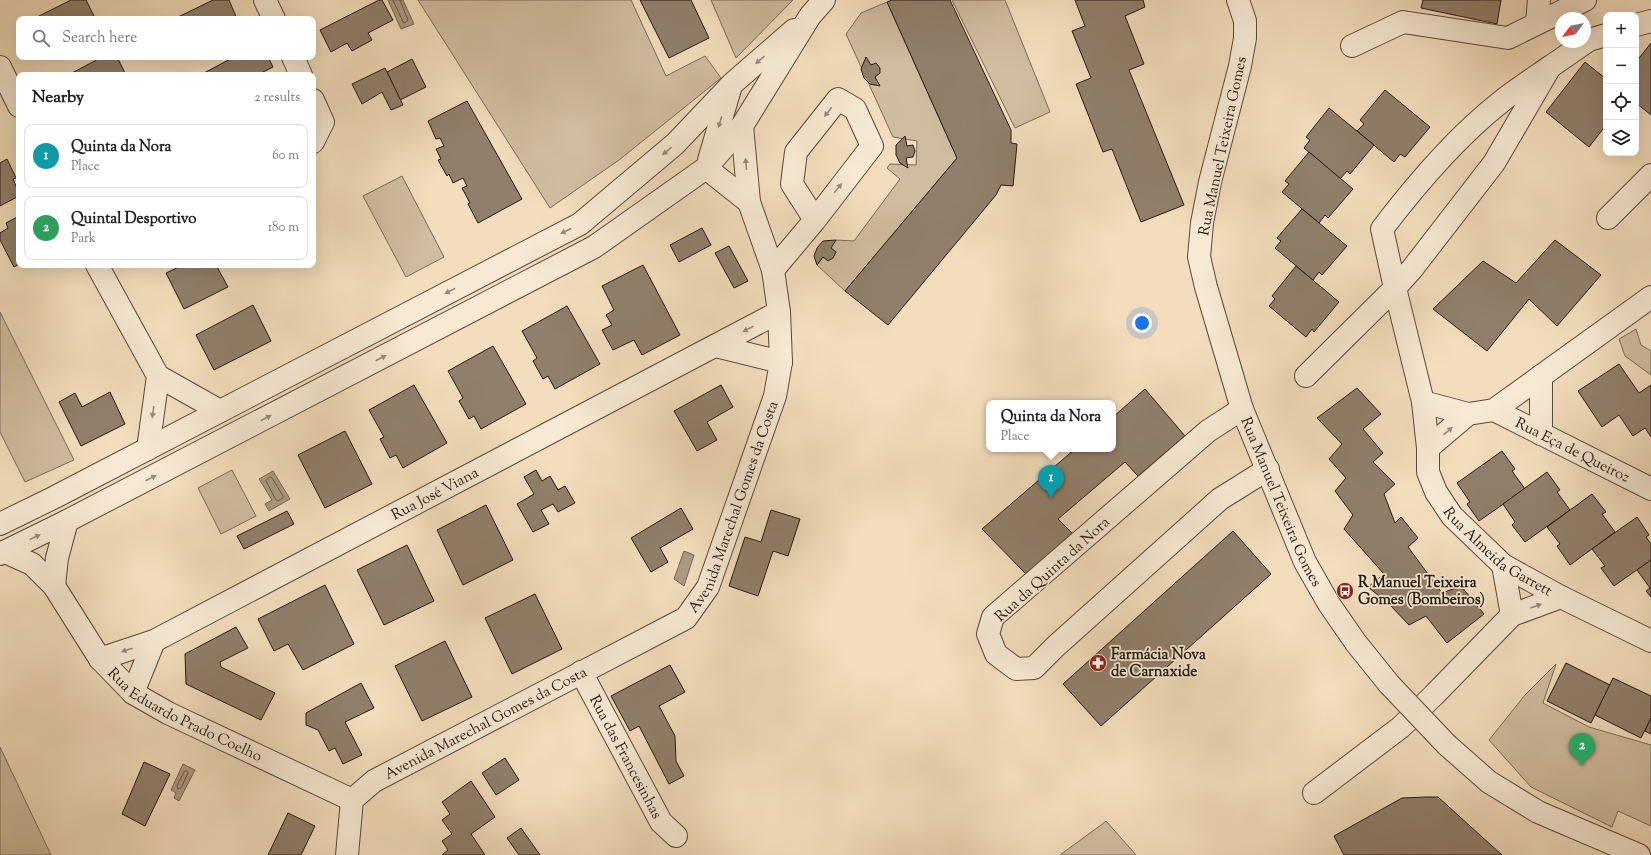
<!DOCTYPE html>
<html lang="en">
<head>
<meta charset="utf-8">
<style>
  :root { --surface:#fff; --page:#f2f2f2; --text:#222; --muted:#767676; --line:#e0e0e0; --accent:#b45309 }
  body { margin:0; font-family:"Sorts Mill Goudy",serif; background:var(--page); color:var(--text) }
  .controls { position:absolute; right:12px; top:12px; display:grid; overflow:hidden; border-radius:8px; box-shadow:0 4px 16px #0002 }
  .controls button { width:36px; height:36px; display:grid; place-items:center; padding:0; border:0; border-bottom:1px solid var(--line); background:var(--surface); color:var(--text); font:20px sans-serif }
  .compass { position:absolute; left:1555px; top:12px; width:36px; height:36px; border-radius:50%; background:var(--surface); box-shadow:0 4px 16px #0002; rotate:238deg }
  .you { position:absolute; left:1142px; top:323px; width:14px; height:14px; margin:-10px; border:3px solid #fff; border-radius:50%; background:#1a73e8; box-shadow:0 0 0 6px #1a73e833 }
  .badge { display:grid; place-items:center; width:26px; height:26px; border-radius:50%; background:var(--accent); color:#fff; font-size:13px; font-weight:700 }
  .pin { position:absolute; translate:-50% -33px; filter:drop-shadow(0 1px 2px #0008) }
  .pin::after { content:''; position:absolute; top:21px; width:14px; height:12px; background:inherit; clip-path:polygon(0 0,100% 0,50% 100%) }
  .popup { position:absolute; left:986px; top:400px; width:130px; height:52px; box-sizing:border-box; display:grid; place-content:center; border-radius:8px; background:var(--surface); filter:drop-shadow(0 1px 3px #0005); font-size:13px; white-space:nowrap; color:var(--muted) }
  .popup b { font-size:15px; color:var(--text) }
  .popup::after { content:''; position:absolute; left:50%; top:100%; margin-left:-8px; border:8px solid transparent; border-top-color:var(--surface) }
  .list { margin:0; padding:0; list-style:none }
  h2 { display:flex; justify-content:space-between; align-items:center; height:52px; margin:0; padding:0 16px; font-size:17px }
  h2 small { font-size:13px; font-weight:400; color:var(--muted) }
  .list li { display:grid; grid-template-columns:26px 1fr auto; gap:12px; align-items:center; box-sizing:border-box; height:64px; margin:0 8px 8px; padding:0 8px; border:1px solid var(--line); border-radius:8px }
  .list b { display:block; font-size:15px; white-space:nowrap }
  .list p { margin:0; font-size:13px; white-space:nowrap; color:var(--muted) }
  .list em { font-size:13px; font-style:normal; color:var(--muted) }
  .icon { flex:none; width:22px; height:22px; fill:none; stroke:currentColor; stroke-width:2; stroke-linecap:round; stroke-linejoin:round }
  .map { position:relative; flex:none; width:1651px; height:855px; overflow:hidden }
  .search { position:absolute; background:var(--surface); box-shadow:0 4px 16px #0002; left:16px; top:16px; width:300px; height:44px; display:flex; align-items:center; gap:10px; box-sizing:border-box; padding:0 14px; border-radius:8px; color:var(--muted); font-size:15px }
  .panel { position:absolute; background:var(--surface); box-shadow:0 4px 16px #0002; left:16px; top:72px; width:300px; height:196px; border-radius:8px }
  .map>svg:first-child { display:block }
</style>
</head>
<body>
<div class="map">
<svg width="1651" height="855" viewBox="0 0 1651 855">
  <rect width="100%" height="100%" fill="#f3ddbc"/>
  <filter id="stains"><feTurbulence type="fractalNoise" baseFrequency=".005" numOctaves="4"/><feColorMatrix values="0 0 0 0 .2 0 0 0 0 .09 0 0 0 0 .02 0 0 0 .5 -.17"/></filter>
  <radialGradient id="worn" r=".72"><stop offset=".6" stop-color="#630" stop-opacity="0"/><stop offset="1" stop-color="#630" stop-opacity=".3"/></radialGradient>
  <g fill="#d0bc9f" stroke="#7b6a5a">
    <path d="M418 0H631L666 76 705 56 721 78 619 160 550 208Z"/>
    <path d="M711 0H793L736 58Z"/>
    <path d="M952 0H1005L1050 112 1015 128Z"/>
    <path d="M887 2 957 158 845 291 817 265 836 240 854 241 900 179 887 168 890 164 916 165 917 141 893 137 846 34 861 13Z"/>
    <path d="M402 176 444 257 406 277 363 196Z"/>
    <path d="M0 312 74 460 25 482 0 432Z"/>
    <path d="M1636 329 1641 345 1651 351V375L1625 356 1619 339Z"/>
    <path d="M232 470 256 516 221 534 198 488Z"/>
    <path d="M1556 664 1543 703 1589 727 1651 745V826L1618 811 1612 827 1531 787 1489 740 1525 695Z"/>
    <path d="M0 747 51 855H0Z"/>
    <path d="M1106 821 1136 855H1060L1101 825Z"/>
  </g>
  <g fill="#ad9a83" stroke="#776657">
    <path d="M388 0H403L414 24 401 29Z"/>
    <path d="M273 471 290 499 269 511 265 504 272 500 259 479Z"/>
    <path d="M684 551 694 555 684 586 674 579Z"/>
    <path d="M183 764 195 770 179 801 174 798 176 793 171 790Z"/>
  </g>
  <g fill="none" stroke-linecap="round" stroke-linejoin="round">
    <g stroke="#6a5a4c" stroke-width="1">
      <path d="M393 0 403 22 405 23 408 20 400 0"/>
      <path d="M270 477 272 478 283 496V498L278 501 276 500 266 481Z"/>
      <path d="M185 771H187L188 773 181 788 178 789 177 786Z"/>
    </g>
  </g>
  <g fill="#917f6b" stroke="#261914">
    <path d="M71 0H86L94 16 88 19H33Z"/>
    <path d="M213 0H229L237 19H174Z"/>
    <path d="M379 0H382L393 20 368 33 372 40 352 51 347 43 331 52 320 30Z"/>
    <path d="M640 0H691L709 38 669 58Z"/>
    <path d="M892 0H950L1011 130V143L1017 144 1013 186 1001 185 996 195 888 325 845 291 957 158 887 2Z"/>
    <path d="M1075 0H1143L1145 7 1125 16 1144 64 1129 70 1184 205 1141 222 1112 149 1103 152 1076 84 1091 78 1072 31 1085 26Z"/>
    <path d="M1423 0H1501L1497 24 1421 8Z"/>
    <path d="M1651 43V115L1636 103V62Z"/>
    <path d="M102 57H117L126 75H73L72 73Z"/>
    <path d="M234 57H268L273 67 257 75H206L204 73Z"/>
    <path d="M866 57 871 65 876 63 880 68V73L875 77 880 86 870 84 864 78 861 69Z"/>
    <path d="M412 59 426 87 400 100 387 72Z"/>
    <path d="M1585 62 1606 79V125L1589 147 1546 112Z"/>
    <path d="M385 68 403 105 391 110 382 92 362 104 352 84Z"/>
    <path d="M1385 90 1430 127 1405 157 1400 154 1394 162 1357 131 1364 124 1360 120Z"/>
    <path d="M467 101 522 199 478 223 468 204 470 203 462 188 467 186 463 178 453 183 449 174 447 176 438 160 441 159 436 149 444 146 440 138 436 139 428 121Z"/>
    <path d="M1329 108 1374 145 1350 174 1347 171 1340 179 1304 148 1310 140 1306 137Z"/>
    <path d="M905 136 907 146 913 145 915 151 913 157 906 158 908 168 900 163 896 155V145Z"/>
    <path d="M1309 152 1353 189 1328 218 1325 215 1319 223 1282 192 1289 184 1285 181Z"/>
    <path d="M7 159 16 178 13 179 19 193V196L0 206V163Z"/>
    <path d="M1302 209 1347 246 1322 275 1319 272 1313 280 1275 248 1281 241 1277 238Z"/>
    <path d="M19 216V264L14 267 0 240V233L8 228 6 223Z"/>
    <path d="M702 228 711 245 679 262 670 245Z"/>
    <path d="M836 240 831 248 836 252 833 258 828 261 823 257 817 265 814 256 817 248 823 241Z"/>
    <path d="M1555 240 1601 275 1557 326 1529 299 1487 351 1433 309 1483 261 1516 283Z"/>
    <path d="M729 246 748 281 734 288 715 253Z"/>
    <path d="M183 265H216L228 287 184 309 166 273Z"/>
    <path d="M643 265 680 335 642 355 634 340 613 350 602 330 612 325 606 315 614 310 602 286Z"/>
    <path d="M1296 266 1339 302 1314 332 1312 329 1306 337 1269 306 1275 299 1272 296Z"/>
    <path d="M253 305 271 341 214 370 196 335Z"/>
    <path d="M567 306 600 364 555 389 548 376 543 379 533 361 537 358 522 331Z"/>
    <path d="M493 346 526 404 481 429 474 416 469 419 459 401 463 398 448 371Z"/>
    <path d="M1619 364 1639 393 1651 385V437L1645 428 1633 436 1619 415 1602 427 1578 391Z"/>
    <path d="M414 385 447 443 403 468 396 455 390 458 380 439 384 437 369 410Z"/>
    <path d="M721 385 733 407 707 422 717 440 697 451 674 411Z"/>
    <path d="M1357 388 1381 414 1363 429 1383 453 1373 462 1395 484 1384 494 1395 523 1401 517 1418 538 1408 547 1442 593 1461 586 1484 614 1447 643 1426 616 1409 625 1389 604 1368 587 1384 574 1344 529 1353 515 1335 491 1346 478 1329 459 1342 444 1317 418Z"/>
    <path d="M1145 389 1185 436 1138 476 1125 462 1058 519 1075 536 1029 577 982 529 1075 449H1113V417Z"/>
    <path d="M110 392 125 424 81 446 59 402 75 393 82 407Z"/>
    <path d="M345 431 372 484 325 508 298 455Z"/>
    <path d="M1502 451 1515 469 1512 471 1525 489 1479 521 1467 504 1470 502 1457 483Z"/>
    <path d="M536 470 542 481 550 476 558 490 565 486 575 503 558 512 553 504 541 510 549 524 533 532 517 504 534 494 524 477Z"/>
    <path d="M1547 472 1560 490 1557 492 1570 510 1525 542 1512 525 1515 522 1503 504Z"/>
    <path d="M1592 494 1606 512 1602 514 1615 532 1570 565 1557 546 1560 544 1547 527Z"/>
    <path d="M486 505 513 560 463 585 437 530Z"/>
    <path d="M681 508 693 529 660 548 668 562 651 572 631 538Z"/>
    <path d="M771 510 800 519 788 556 773 551 758 596 729 586 745 537 761 542Z"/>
    <path d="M287 511 294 524 244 549 237 536Z"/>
    <path d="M1637 517 1649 535 1646 537 1651 544V560L1614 586 1601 568 1605 566 1592 549Z"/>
    <path d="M1233 531 1271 574 1101 726 1063 684Z"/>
    <path d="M407 545 434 601 384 625 357 570Z"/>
    <path d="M1651 560V597L1646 591 1650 588 1637 570Z"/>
    <path d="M325 585 354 644 303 670 288 644 274 651 258 619Z"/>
    <path d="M535 594 562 649 512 674 485 618Z"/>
    <path d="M236 627 248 648 220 662 221 667 275 693 261 720 186 684 185 654Z"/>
    <path d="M445 641 472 697 422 721 395 666Z"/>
    <path d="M1566 663 1610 685 1591 723 1547 701Z"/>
    <path d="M670 665 685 692 659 706 675 736 676 761 684 776 669 784 639 726 630 731 611 696Z"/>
    <path d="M1613 678 1651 696V718L1641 738 1595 715Z"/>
    <path d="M361 683 374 708 345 722 362 755 343 764 335 748 329 751 318 730 306 725V713Z"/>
    <path d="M1651 718V734L1645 731Z"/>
    <path d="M505 758 519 780 496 795 482 773Z"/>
    <path d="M144 762 170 774 145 826 122 814Z"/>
    <path d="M471 781 495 817 471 834 485 855H442L448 850 442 841 452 834 442 820 450 814 442 802Z"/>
    <path d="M1426 797H1438L1502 855H1344L1334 836 1402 798Z"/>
    <path d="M288 813 315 826 301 855H268Z"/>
    <path d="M521 828 540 855H519L507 838Z"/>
  </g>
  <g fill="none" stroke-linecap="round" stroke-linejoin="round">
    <defs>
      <g id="minor">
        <path d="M265 0 274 19"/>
        <path id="s1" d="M1238 0 1245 21V38L1240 66 1210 182 1202 223 1199 257 1206 287 1242 409 1305 562 1329 604 1356 643 1389 684"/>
        <path d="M1537 23 1539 0"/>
        <path d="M1636 25 1651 21"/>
        <path d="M1352 46 1403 22 1508 38 1585 0"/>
        <path d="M293 57 301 75"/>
        <path d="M0 67 19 106"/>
        <path d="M1550 67 1494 163 1412 269 1395 288 1382 229C1417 183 1456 137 1502 101 1517 89 1534 78 1550 67Z"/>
        <path d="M1550 67 1589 40 1606 35"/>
        <path d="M313 100 323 122 313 142"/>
        <path d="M709 160 730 89"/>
        <path d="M706 168 749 202"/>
        <path d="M1608 218 1651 175"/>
        <path d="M97 265 158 376 220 411"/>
        <path d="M773 270 815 220 872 146 855 109 838 99 796 152 792 184 815 220"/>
        <path d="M1395 288 1423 402 1468 414 1494 410 1651 297"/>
        <path d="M716 346 781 362"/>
        <path d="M1306 376 1395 288"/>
        <path id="s2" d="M1423 402 1428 448V472L1436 492 1452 516 1503 565 1561 597 1651 641"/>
        <path d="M1242 409 1208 431 993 617 988 634 996 654 1016 669 1034 668 1056 646 1220 499 1268 469"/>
        <path id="s3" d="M1494 410 1651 489"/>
        <path d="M1541 434V376"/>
        <path d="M1428 448 1468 414"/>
        <path d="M148 449 158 376"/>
        <path d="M0 524 55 497 580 224 675 144 732 84 794 30"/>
        <path id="s4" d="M5 552 32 564 54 586 100 659 133 693 168 713 352 800"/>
        <path d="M0 554 67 521 594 247 706 168 742 126 810 16 824 0"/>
        <path d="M1503 565 1512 615"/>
        <path d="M54 586 57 558 67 521"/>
        <path id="s5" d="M100 659 154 641 779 312"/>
        <path id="s6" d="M581 672 661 822 676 836"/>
        <path d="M133 693 154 641"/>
        <path d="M1447 745 1489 782 1538 812 1639 855"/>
        <path d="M1314 793 1401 727 1434 695 1512 615 1561 597"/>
        <path id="s7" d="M347 855 352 800 374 781 686 618 708 587 775 396 781 362 779 312 773 270 749 202 742 126"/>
      </g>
    </defs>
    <use href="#minor" stroke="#594a3e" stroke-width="24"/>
    <use href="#minor" stroke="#f7e9d3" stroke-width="22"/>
    <defs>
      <path id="minor-bridge" d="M1389 684 1447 745"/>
    </defs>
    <use href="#minor-bridge" stroke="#594a3e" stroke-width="24" stroke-linecap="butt"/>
    <use href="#minor-bridge" stroke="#f7e9d3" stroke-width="22"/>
  </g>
  <defs><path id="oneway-solid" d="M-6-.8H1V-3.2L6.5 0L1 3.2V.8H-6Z"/></defs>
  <g fill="#998b7d">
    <use href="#oneway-solid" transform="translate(760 60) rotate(139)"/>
    <use href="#oneway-solid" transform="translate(828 112) rotate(128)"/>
    <use href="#oneway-solid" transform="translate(720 122) rotate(107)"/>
    <use href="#oneway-solid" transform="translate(667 151) rotate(140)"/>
    <use href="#oneway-solid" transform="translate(746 164) rotate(-95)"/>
    <use href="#oneway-solid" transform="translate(838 188) rotate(-51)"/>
    <use href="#oneway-solid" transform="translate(566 231) rotate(153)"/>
    <use href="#oneway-solid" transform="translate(450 291) rotate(153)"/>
    <use href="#oneway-solid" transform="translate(748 329) rotate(152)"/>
    <use href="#oneway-solid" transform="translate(381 358) rotate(-27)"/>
    <use href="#oneway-solid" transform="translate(153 412) rotate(98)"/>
    <use href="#oneway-solid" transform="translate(266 418) rotate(-27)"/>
    <use href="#oneway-solid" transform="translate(1448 431) rotate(-41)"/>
    <use href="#oneway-solid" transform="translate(151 478) rotate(-27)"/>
    <use href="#oneway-solid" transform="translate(35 537) rotate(-26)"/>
    <use href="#oneway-solid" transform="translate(1536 606) rotate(-20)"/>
    <use href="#oneway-solid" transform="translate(127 650) rotate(162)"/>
  </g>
  <defs>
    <symbol id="bus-disc" viewBox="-11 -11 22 22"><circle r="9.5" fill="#8f2418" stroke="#f7e9d3"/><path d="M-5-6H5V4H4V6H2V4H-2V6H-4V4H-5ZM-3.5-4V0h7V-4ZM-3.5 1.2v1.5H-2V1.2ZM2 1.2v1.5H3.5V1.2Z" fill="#fff"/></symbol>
    <symbol id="pharmacy-disc" viewBox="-11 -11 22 22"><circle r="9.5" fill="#8f2418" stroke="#f7e9d3"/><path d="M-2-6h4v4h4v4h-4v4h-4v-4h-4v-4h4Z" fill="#fff"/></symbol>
  </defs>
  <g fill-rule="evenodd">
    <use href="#bus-disc" x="1335" y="581" width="20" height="20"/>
    <use href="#pharmacy-disc" x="1088" y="653" width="20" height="20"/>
  </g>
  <g text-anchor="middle" stroke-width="3.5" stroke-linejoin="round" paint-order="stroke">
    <g font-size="15" fill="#261914" stroke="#f7e9d3">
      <text transform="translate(1222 146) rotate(-78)" y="5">Rua Manuel Teixeira Gomes</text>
      <text dy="5" stroke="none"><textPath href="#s3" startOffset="88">Rua Eça de Queiroz</textPath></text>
      <text dy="5" stroke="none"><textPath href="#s5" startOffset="374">Rua José Viana</textPath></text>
      <text dy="5" stroke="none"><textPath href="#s1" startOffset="522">Rua Manuel Teixeira Gomes</textPath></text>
      <text dy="5" stroke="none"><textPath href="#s7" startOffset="558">Avenida Marechal Gomes da Costa</textPath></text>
      <text dy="5" stroke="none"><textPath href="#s2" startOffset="179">Rua Almeida Garrett</textPath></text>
      <text transform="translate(1052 569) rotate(-42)" y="5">Rua da Quinta da Nora</text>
      <text dy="5" stroke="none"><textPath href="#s4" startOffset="250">Rua Eduardo Prado Coelho</textPath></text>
      <text dy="5" stroke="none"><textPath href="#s7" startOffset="210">Avenida Marechal Gomes da Costa</textPath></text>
      <text dy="5" stroke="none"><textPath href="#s6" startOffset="96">Rua das Francesinhas</textPath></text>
    </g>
    <g font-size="15" font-weight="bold" fill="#261914" stroke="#f7e9d3" text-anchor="start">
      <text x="1358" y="587">R Manuel Teixeira<tspan x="1358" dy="17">Gomes (Bombeiros)</tspan></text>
      <text x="1111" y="659">Farmácia Nova<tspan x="1111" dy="17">de Carnaxide</tspan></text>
    </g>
  </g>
  <rect width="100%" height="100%" filter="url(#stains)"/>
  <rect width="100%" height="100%" fill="url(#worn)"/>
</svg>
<div class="controls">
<button>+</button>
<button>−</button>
<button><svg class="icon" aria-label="locate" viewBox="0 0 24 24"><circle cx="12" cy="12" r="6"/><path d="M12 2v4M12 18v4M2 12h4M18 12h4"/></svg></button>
<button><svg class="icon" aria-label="layers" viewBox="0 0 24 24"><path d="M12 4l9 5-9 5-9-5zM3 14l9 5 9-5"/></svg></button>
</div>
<svg class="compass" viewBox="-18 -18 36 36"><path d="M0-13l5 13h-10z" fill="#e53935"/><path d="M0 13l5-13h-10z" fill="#767676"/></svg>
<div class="you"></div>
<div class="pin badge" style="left:1051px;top:498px;background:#0f9aa8">1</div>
<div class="popup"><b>Quinta da Nora</b>Place</div>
<div class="pin badge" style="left:1582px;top:766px;background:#2e9e5b">2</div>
<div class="search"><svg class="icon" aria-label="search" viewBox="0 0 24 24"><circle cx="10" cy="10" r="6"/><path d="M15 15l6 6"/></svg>Search here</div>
<section class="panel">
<h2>Nearby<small>2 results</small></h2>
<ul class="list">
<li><span class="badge" style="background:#0f9aa8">1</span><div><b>Quinta da Nora</b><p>Place</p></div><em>60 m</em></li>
<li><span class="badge" style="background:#2e9e5b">2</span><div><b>Quintal Desportivo</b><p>Park</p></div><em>180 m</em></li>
</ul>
</section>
</div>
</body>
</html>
